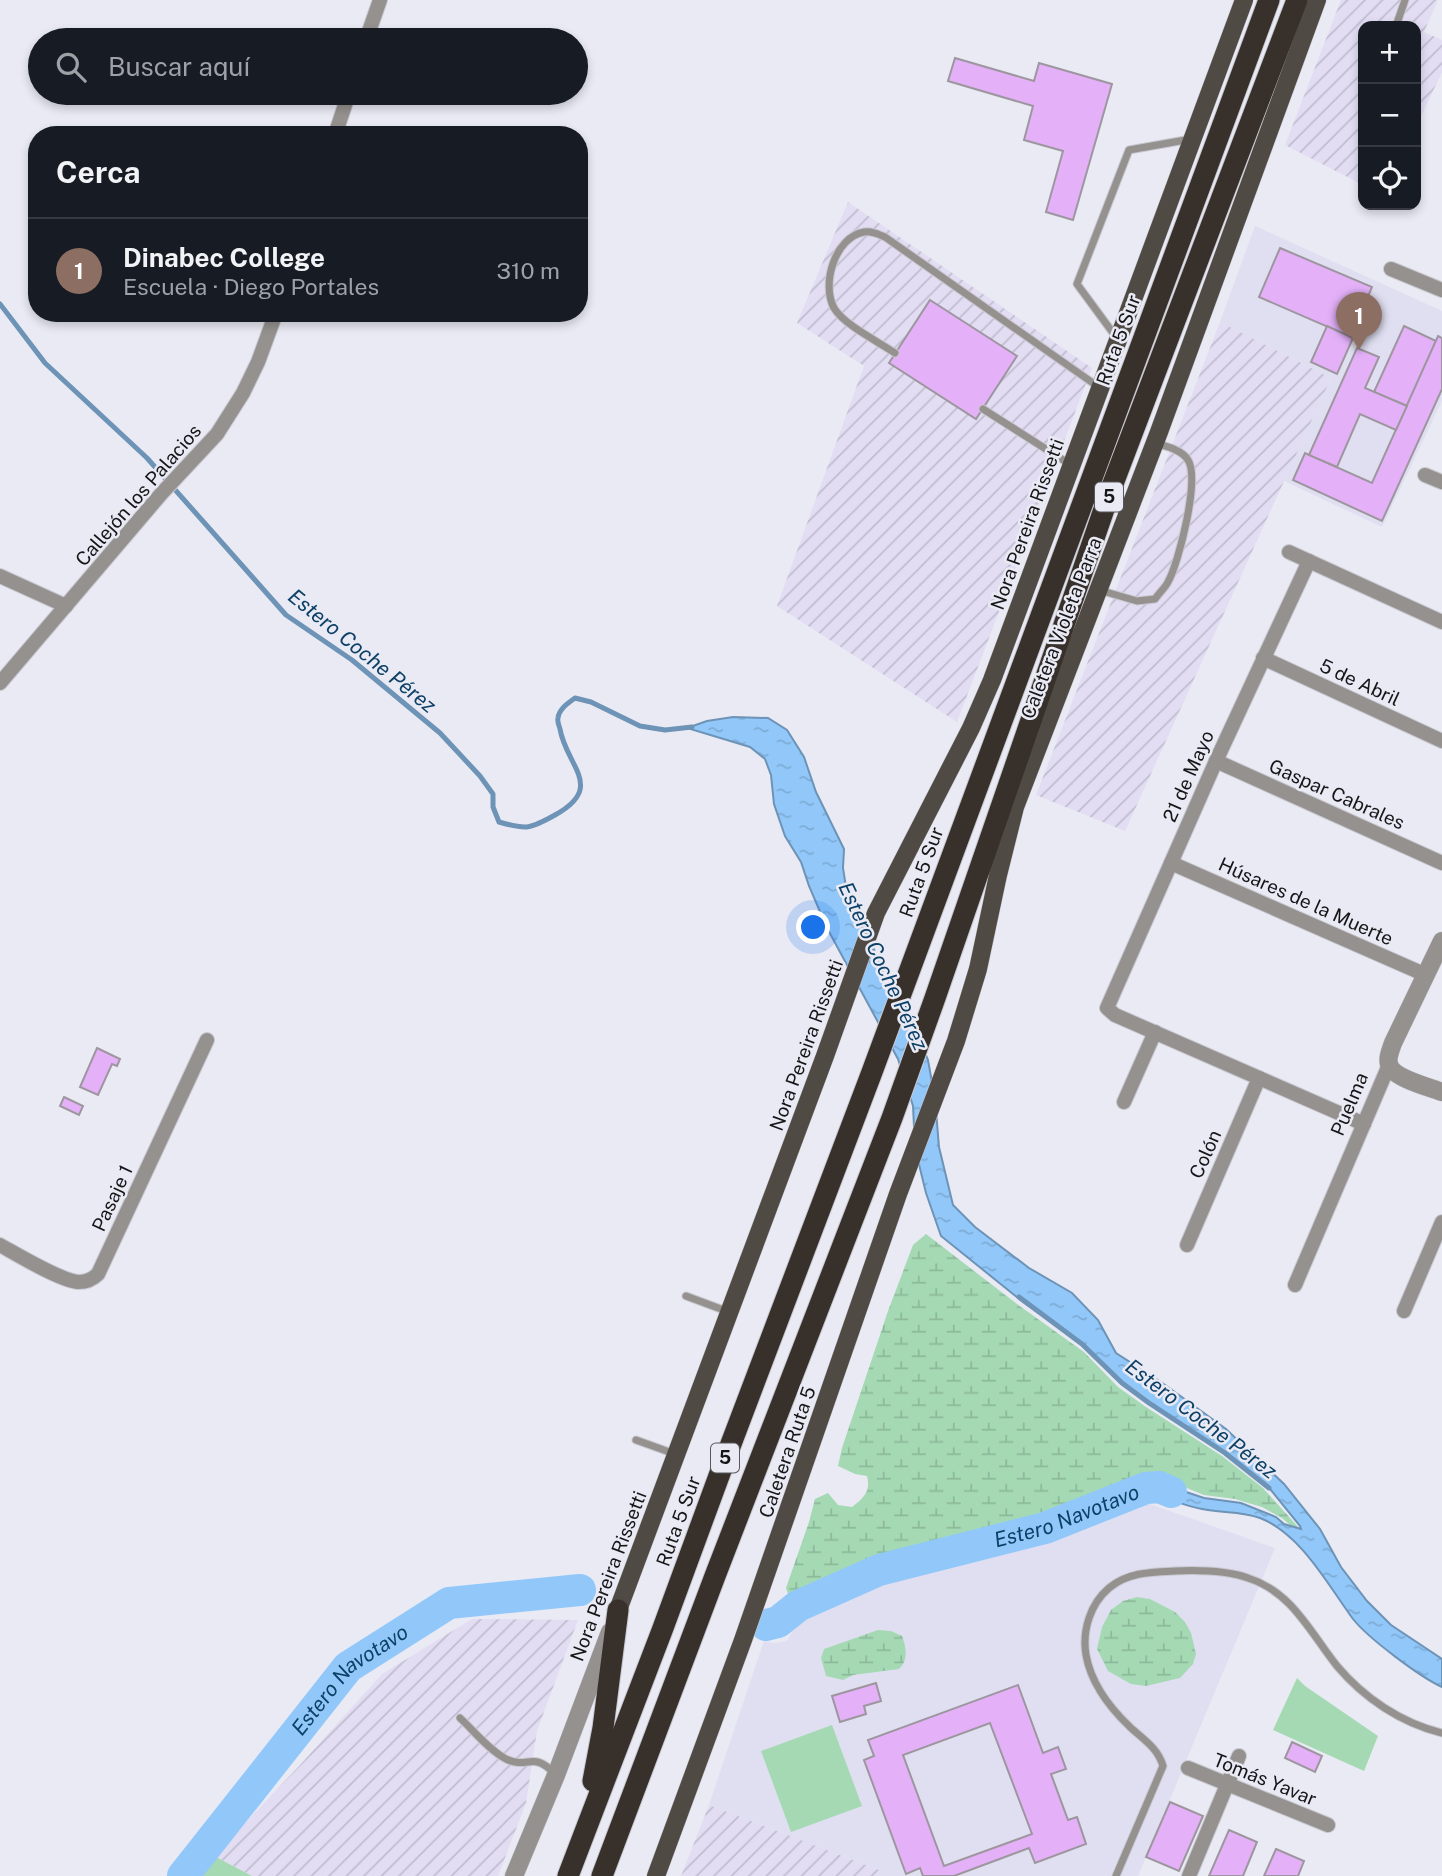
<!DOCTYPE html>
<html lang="es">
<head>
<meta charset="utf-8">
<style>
  :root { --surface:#171b24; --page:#242831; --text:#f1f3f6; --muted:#9ea1a6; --line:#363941; --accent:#b45309 }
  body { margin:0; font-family:"Public Sans",sans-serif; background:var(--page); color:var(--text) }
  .controls { position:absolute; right:21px; top:21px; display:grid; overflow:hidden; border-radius:14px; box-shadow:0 4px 10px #0003 }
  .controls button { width:63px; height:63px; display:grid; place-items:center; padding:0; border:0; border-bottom:2px solid var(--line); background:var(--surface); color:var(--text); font:35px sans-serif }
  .you { position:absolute; left:814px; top:928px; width:24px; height:24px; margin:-18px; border:5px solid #fff; border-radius:50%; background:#1a73e8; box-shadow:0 0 0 10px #1a73e833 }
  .badge { display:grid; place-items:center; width:46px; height:46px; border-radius:50%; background:var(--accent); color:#fff; font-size:23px; font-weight:700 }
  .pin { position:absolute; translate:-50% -58px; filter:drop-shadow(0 2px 4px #0008) }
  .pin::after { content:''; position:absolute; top:37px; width:24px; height:21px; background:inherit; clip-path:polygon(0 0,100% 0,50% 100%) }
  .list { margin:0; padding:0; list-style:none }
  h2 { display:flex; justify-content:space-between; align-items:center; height:91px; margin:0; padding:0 28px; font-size:30px }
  h2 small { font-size:23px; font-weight:400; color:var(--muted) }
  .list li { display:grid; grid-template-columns:46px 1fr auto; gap:21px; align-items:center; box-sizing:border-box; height:105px; padding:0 28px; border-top:2px solid var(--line) }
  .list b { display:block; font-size:26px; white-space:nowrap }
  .list p { margin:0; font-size:23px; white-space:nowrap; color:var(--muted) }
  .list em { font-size:23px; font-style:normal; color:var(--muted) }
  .icon { flex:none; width:38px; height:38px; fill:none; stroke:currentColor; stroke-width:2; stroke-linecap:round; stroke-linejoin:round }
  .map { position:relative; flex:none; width:1442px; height:1876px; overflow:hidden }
  .search { position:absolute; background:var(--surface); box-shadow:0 4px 10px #0003; left:28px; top:28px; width:560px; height:77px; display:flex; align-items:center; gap:18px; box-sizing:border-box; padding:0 24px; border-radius:38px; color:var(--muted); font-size:26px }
  .panel { position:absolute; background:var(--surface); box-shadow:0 4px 10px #0003; left:28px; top:126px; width:560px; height:196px; border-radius:28px }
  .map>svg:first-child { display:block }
</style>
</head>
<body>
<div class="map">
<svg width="1442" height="1876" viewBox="0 0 1442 1876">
  <defs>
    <pattern id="industrial-furrows" width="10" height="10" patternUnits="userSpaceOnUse" patternTransform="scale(1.75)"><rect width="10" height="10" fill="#e2ddf3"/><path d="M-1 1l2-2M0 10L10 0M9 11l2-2" fill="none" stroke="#c1bdd0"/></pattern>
    <pattern id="wetland-marsh" width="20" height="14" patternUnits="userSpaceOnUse" patternTransform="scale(1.75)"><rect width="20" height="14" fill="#a4d9b4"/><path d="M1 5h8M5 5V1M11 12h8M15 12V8" fill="none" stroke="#8cba9a"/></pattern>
    <pattern id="water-ripples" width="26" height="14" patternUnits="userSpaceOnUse" patternTransform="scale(1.75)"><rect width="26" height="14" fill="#92c8f9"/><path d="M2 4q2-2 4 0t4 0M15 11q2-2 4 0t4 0" fill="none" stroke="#7dabd5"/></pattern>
  </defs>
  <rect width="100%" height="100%" fill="#eaeaf4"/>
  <g fill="#dfdff1">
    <path d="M1255 226 1442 311V401L1382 527 1284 481 1331 378 1220 322Z"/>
    <path d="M1150 1504 1275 1548 1138 1876H877L879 1870 709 1805 764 1641 775 1643 787 1641 798 1621 886 1580 1055 1540Z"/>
  </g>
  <g fill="url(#industrial-furrows)">
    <path d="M1341 0H1438L1424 32 1442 40V72L1416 127V26H1363V185L1285 145Z"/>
    <path d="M848 202 1092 368 957 722 777 606 864 366 797 323Z"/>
    <path d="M1220 322 1331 378 1125 831 1036 795Z"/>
    <path d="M472 1619 578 1620 537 1731 526 1803 498 1876H252L214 1856 300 1765 382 1674Z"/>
    <path d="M709 1805 879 1870 877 1876H681Z"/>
  </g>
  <g fill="#a4d9b4">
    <path d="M1297 1678 1305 1686 1378 1736 1364 1771 1273 1730Z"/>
    <path d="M832 1725 862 1806 791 1832 761 1751Z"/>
    <path d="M214 1856 252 1876H200Z"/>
  </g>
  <g fill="url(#wetland-marsh)">
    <path d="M926 1234 1017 1304 1084 1352 1118 1387 1146 1407 1222 1456 1263 1488 1299 1528 1291 1526 1282 1518 1262 1507 1235 1499 1204 1495 1155 1475 1136 1478 1037 1518 873 1559 789 1597 786 1588 809 1522 815 1499 828 1493 838 1505 852 1507C864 1498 871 1491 867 1476L855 1474 838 1466 842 1448 888 1311 913 1245Z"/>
    <path d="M1137 1597 1150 1599 1175 1612 1185 1622 1191 1633 1196 1654 1193 1664 1180 1678 1146 1686 1131 1684 1108 1671 1097 1649 1102 1627 1111 1610 1123 1601Z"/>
    <path d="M878 1630 891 1631 902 1636C906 1647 909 1660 899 1669L853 1675 843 1680 826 1676 821 1658 824 1649Z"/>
  </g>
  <path fill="url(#water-ripples)" stroke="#6d93b6" stroke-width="2" d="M733 717 768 718 787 730 804 757 816 792 844 849 843 868 847 894 865 927 889 987 912 1021 928 1060 935 1099 939 1147 953 1205 975 1227 1029 1268 1072 1293 1098 1320 1116 1353 1161 1382 1226 1429 1284 1484 1320 1529 1341 1567 1367 1601 1391 1625 1442 1659V1687C1420 1677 1368 1638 1353 1619 1328 1585 1301 1534 1260 1518 1242 1511 1221 1513 1202 1509 1176 1504 1162 1492 1135 1501L1132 1493 1141 1485 1168 1486 1204 1498 1241 1503 1276 1517 1284 1524 1301 1529 1300 1526 1266 1484 1225 1453 1149 1403 1122 1383 1082 1344 1023 1302 941 1236 926 1193 915 1148 913 1106 898 1059 827 928 809 886 801 862 785 836 774 804 771 775 765 759 750 747 687 728 707 721Z"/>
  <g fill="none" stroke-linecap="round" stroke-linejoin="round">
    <g stroke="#6d93b6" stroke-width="5">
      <path d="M0 304 45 363 147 458 286 615 352 660 440 733 480 776 493 794V807L499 822C527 830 530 829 555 815 606 787 566 766 560 729 559 725 557 722 558 718 559 709 568 703 575 698L591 702 640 726 665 730 692 727"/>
      <path d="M1019 1297 1082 1344 1122 1383 1149 1403 1225 1453 1269 1488"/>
    </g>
    <g stroke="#92c8f9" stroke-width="32">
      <path id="s1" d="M766 1625 778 1622 798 1606 879 1570 1045 1528 1146 1488 1159 1487 1171 1492"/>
      <path id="s2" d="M183 1876 348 1667 449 1603 580 1590"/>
    </g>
  </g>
  <g fill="#e4b1f9" stroke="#9d969f" stroke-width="2" fill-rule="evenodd">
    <path d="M955 58 1034 81 1039 63 1112 84 1073 220 1046 212 1063 151 1024 140 1033 106 948 81Z"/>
    <path d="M1280 248 1372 287 1351 337 1259 297Z"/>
    <path d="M930 300 1017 356 976 419 889 363Z"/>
    <path d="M1327 326 1353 338 1337 374 1311 362Z"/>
    <path d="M1404 326 1436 341 1407 406 1374 392Z"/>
    <path d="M1438 336 1442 338V389L1382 521 1293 480 1305 453 1372 483Z"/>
    <path d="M1357 348 1379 357 1365 388 1407 406 1396 430 1360 414 1337 467 1309 455Z"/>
    <path d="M97 1048 120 1059 117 1066 112 1064 98 1095 80 1087Z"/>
    <path d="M64 1097 83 1106 79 1115 60 1106Z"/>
    <path d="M876 1683 881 1701 864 1706 866 1714 840 1722 832 1696Z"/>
    <path d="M1018 1685 1043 1753 1058 1747 1066 1769 1051 1774 1068 1820 1077 1817 1086 1844 1035 1863 1029 1848 954 1876H923L920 1868 906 1874 864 1760 874 1756 868 1740ZM990 1723 1032 1834 944 1866 903 1755Z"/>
    <path d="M1292 1742 1322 1756 1315 1772 1285 1758Z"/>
    <path d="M1170 1802 1203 1816 1179 1871 1146 1857Z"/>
    <path d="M1229 1830 1257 1842 1243 1876H1209Z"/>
    <path d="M1276 1849 1304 1861 1298 1876H1264Z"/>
  </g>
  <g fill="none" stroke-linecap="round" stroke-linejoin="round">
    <defs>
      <g id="service">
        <path d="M1396 26 1405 0"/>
        <path d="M1116 337 1077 284 1129 150 1191 139"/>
        <path d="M895 353C879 342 844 325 834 308 821 284 835 237 864 232 872 231 878 234 885 237L1100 388"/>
        <path d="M983 409 1071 465"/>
        <path d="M1099 590 1137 601 1155 599C1159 593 1165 588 1168 582 1179 562 1200 479 1188 460 1182 450 1166 446 1155 443"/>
        <path d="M686 1296 729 1312"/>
        <path d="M636 1440 675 1454"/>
        <path d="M460 1718C474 1731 489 1750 506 1759 529 1770 532 1750 555 1774"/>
        <path d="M1116 1876 1163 1766C1158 1748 1143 1739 1130 1727 1110 1708 1091 1683 1086 1655 1082 1631 1090 1604 1109 1588 1128 1572 1152 1572 1175 1571 1198 1570 1225 1570 1248 1578 1292 1592 1310 1632 1337 1666 1364 1698 1401 1723 1442 1733"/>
      </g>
      <g id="minor">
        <path d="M366 40 380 0"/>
        <path d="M335 135 349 93"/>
        <path d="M1391 269 1442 290"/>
        <path d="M1425 475 1442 482"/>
        <path d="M1289 552 1442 622"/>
        <path d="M1309 561 1216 761 1107 1008 1115 1015 1364 1124"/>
        <path d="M0 576 66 606"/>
        <path d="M1263 658 1442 741"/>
        <path d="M0 683 161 494 217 434 243 393 258 362 276 313"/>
        <path d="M1216 761 1442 863"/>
        <path d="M1171 863 1426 975"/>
        <path d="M1124 1102 1155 1032"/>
        <path d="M0 1245C18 1255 59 1280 78 1282 86 1282 92 1280 98 1274L207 1040"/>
        <path d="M1187 1245 1259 1078"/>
        <path d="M1295 1285 1389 1065"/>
        <path d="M1404 1311 1442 1222"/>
        <path d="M1188 1768 1328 1825"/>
        <path d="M1189 1876 1239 1756"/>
      </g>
      <g id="tertiary">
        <path d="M1442 941 1393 1043C1391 1049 1387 1058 1389 1064 1392 1078 1429 1087 1442 1092"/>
        <path d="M514 1876 556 1775 610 1632"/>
      </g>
      <g id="primary">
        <path d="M618 1610 825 1056 876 913 971 728 992 680 1244 0"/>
        <path d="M656 1876 743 1640 898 1194 956 1041 978 969 998 875 1015 807 1159 432 1317 0"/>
      </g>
      <g id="motorway">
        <path d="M593 1781 603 1728 618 1610"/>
        <path d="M568 1876 663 1628 723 1465 872 1072 1269 0"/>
        <path d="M602 1876 715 1576 892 1118 935 998 1111 489 1297 0"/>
      </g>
    </defs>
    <use href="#service" stroke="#c8c8d1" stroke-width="9"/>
    <use href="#minor" stroke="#c8c8d1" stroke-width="16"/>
    <use href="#tertiary" stroke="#c8c8d1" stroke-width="19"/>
    <use href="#primary" stroke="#c8c8d1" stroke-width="19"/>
    <use href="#motorway" stroke="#c8c8d1" stroke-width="23"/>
    <use href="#service" stroke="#95918e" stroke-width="7"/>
    <use href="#minor" stroke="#95918e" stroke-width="14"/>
    <use href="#tertiary" stroke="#95918e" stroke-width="18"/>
    <use href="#primary" stroke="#504a44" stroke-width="18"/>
    <use href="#motorway" stroke="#38312b" stroke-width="21"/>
  </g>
  <g text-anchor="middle" stroke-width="5" stroke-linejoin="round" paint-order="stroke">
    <g fill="#eaeaf4" stroke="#56565b" stroke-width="2">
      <rect x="1095" y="482.5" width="28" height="29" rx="5"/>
      <rect x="711" y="1443.5" width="28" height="29" rx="5"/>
    </g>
    <g font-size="18" font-weight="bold" fill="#161619">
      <text x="1109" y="503">5</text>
      <text x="725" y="1464">5</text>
    </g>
    <g font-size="19" fill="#161619" stroke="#eaeaf4">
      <text transform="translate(1118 340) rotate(-70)" y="7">Ruta 5 Sur</text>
      <text transform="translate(138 495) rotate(-49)" y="7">Callejón los Palacios</text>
      <text transform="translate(1027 524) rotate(-70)" y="7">Nora Pereira Rissetti</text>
      <text transform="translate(1061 628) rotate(-69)" y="7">Caletera Violeta Parra</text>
      <text transform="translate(1360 682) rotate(25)" y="7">5 de Abril</text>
      <text transform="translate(1188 776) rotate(-66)" y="7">21 de Mayo</text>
      <text transform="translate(1337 794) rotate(24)" y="7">Gaspar Cabrales</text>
      <text transform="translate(921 872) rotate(-70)" y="7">Ruta 5 Sur</text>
      <text transform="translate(1306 901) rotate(24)" y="7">Húsares de la Muerte</text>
      <text transform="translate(806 1045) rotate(-70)" y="7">Nora Pereira Rissetti</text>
      <text transform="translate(1349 1104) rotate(-67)" y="7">Puelma</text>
      <text transform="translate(1205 1154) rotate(-66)" y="7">Colón</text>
      <text transform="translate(112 1198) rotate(-65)" y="7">Pasaje 1</text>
      <text transform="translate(787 1452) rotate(-71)" y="7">Caletera Ruta 5</text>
      <text transform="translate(678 1521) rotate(-70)" y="7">Ruta 5 Sur</text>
      <text transform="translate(608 1576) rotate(-69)" y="7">Nora Pereira Rissetti</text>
      <text transform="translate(1265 1779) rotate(22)" y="7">Tomás Yavar</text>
    </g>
    <g font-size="21" font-style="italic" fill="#0e4168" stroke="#eaeaf4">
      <text transform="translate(362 651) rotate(39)" y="7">Estero Coche Pérez</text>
      <text transform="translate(883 966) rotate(65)" y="7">Estero Coche Pérez</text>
      <text transform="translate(1201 1419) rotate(37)" y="7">Estero Coche Pérez</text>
      <text dy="7" stroke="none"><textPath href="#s1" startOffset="322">Estero Navotavo</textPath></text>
      <text dy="7" stroke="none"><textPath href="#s2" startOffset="259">Estero Navotavo</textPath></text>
    </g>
  </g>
</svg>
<div class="controls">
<button>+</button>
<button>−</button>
<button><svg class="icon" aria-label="locate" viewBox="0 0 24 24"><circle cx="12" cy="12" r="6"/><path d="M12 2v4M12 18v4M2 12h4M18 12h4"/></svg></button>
</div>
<div class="you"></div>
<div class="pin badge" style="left:1359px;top:350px;background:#8d6e63">1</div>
<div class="search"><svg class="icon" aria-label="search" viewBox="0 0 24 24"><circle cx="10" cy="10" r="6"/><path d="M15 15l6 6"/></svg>Buscar aquí</div>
<section class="panel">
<h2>Cerca<small></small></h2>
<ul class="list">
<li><span class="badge" style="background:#8d6e63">1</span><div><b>Dinabec College</b><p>Escuela · Diego Portales</p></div><em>310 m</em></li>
</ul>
</section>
</div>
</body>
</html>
